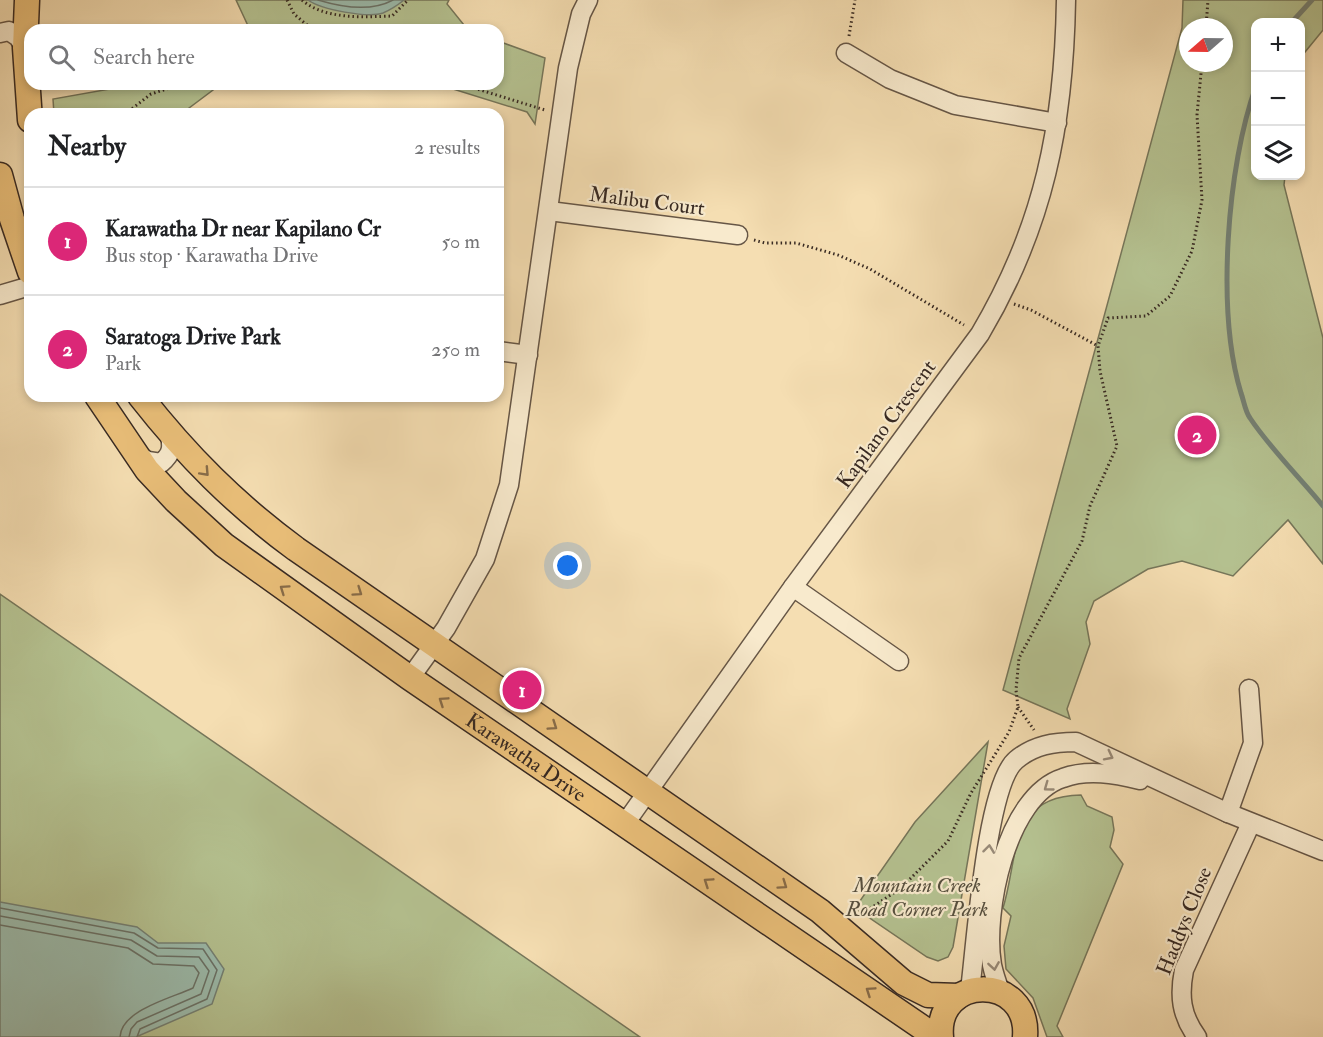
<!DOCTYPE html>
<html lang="en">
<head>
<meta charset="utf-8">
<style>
  :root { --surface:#fff; --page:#f6f6f6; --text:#202124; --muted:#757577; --line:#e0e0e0; --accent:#db2777 }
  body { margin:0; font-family:"IM FELL Double Pica",serif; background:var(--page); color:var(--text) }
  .controls { position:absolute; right:18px; top:18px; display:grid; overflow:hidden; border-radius:12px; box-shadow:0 3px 9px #0003 }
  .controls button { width:54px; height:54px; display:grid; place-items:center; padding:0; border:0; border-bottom:2px solid var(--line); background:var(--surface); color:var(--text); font:30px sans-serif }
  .compass { position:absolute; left:1179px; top:18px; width:54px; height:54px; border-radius:50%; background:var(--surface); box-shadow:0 3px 9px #0003; rotate:250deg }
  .you { position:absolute; left:568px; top:566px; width:21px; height:21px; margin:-15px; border:4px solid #fff; border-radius:50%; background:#1a73e8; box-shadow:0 0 0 9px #1a73e833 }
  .badge { display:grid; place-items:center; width:39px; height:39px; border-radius:50%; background:var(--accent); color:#fff; font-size:20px; font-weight:700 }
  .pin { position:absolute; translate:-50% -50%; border:3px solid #fff; box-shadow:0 2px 6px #0006 }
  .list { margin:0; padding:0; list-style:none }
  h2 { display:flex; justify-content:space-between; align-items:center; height:78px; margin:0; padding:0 24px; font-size:26px }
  h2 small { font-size:20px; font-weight:400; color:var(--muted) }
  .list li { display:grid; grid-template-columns:39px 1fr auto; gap:18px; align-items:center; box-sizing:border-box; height:108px; padding:0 24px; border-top:2px solid var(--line) }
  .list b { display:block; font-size:22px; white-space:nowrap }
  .list p { margin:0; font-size:20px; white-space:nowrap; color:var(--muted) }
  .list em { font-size:20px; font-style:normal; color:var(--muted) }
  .icon { flex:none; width:33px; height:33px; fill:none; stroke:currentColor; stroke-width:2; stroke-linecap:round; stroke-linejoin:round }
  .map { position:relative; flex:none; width:1323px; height:1037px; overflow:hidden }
  .search { position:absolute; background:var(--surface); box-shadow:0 3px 9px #0003; left:24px; top:24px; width:480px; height:66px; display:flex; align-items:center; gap:15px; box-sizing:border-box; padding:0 21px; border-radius:18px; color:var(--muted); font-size:22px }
  .panel { position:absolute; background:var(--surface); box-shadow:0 3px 9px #0003; left:24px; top:108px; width:480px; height:294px; border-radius:18px }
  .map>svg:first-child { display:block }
</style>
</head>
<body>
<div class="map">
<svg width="1323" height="1037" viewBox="0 0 1323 1037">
  <rect width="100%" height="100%" fill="#f5deb2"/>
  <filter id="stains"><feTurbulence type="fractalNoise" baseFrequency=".00333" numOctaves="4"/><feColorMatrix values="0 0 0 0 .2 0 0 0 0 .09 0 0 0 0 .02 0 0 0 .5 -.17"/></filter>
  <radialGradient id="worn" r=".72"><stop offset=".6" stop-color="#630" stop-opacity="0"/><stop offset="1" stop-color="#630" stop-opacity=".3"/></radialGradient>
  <g fill="#b5c291" stroke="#76765a" stroke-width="1.5" fill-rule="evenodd">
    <path d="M236 0H449L447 4 468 30H250Z"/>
    <path d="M1183 0H1323V30L1301 57 1300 22H1256V176H1285L1284 185 1323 338V564L1288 520 1233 576 1182 561 1148 569 1094 601 1086 622 1090 644 1067 709 1070 719 1003 690 1182 28ZM1188 27H1224V63H1188Z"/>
    <path d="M498 41 545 58 535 124 527 112 437 84H498Z"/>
    <path d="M138 84H221L181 114H54L53 99Z"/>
    <path d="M0 594 640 1037H0Z"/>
    <path d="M988 742 953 947 948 957 938 961 927 957 855 908 915 822Z"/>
    <path d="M1081 795 1087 806 1112 817 1114 830 1110 847 1123 864 1057 1026 1063 1037H1047L1033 998 1006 969 1004 946 1011 916 1003 908C1019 856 1008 796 1081 795Z"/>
  </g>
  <g fill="#9cbcad" stroke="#748175" stroke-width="1.5">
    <path d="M308 0H404C398 5 390 10 383 13 368 18 321 10 308 0Z"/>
    <path d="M0 902 137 927 158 943H206L224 969 212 1004 136 1037H0Z"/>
  </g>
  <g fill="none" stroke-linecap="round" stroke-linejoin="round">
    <g stroke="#6a7268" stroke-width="1.5">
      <path d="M318 0C341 7 371 12 393 0"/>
      <path d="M0 908 134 933 158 948 203 949 217 970 207 999 140 1029 137 1037"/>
      <path d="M0 916 131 940 157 956 199 957 209 971 201 994 137 1022 131 1029 129 1037"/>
      <path d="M0 925 128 948 153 964 194 966 199 973 193 988C172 998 121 1010 120 1037"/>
    </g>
    <g stroke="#748175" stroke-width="5">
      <path d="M1292 22 1312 0"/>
      <path d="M1256 86C1227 166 1216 311 1241 393 1244 401 1245 411 1250 418 1269 447 1301 479 1323 506"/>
    </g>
    <defs>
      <g id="minor">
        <path d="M0 33 9 31 18 37 25 48"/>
        <path d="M846 53 890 79 955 105 1057 123"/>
        <path d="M549 211 738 235"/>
        <path d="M0 295 30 286"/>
        <path d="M498 351 528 355"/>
        <path d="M136 454 148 461 161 463C172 454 173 447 169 433"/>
        <path d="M793 587 899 661"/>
        <path d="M410 678 446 628 485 559 509 485 568 68 581 14 588 0"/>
        <path d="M1228 813 1253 743 1249 689"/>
        <path d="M624 825 793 587 980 334C1044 226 1064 125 1066 0"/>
        <path d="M970 990C976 946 986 785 1016 760 1034 745 1054 742 1076 742L1228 813 1323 851"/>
        <path d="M1000 991C997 983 994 974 992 965 983 913 1006 796 1063 778 1088 769 1115 774 1140 780"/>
        <path d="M1197 1037C1181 1015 1179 996 1184 970L1251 823"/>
      </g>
      <g id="major">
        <path d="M27 0 25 48 30 120"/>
        <path d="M0 175 12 219 30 272"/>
        <path id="s1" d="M97 396 147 470 176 501 224 545 410 678 936 1037"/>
        <path d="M140 396C187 456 235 504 296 549L820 911 904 983 928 995 959 996"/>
        <path d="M941 1037C935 974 1030 973 1025 1037"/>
      </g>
    </defs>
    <use href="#minor" stroke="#665646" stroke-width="21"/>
    <use href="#major" stroke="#372922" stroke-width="27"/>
    <g stroke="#372922" stroke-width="3" stroke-dasharray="1.5 3" stroke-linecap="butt">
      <path d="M287 0 294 14 313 30"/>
      <path d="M302 0C325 20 364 17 392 16L408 0"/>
      <path d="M1206 27 1208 0"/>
      <path d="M849 36 855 0"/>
      <path d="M461 84 545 110"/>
      <path d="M125 114 151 94 182 84"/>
      <path d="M754 240 765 243H796L838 255 870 269 964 325"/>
      <path d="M1014 304 1031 310 1098 346"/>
      <path d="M1018 707 1034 730"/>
      <path d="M859 916 901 888 948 841 971 793 1009 732 1018 707 1016 690 1019 658 1082 541 1090 506 1117 446 1100 371 1098 346 1108 318 1146 316 1170 296 1192 251 1202 200 1197 115 1202 63"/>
    </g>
    <use href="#minor" stroke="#f8eacd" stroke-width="18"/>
    <use href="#major" stroke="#eabf79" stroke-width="24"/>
  </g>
  <defs><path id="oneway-chevron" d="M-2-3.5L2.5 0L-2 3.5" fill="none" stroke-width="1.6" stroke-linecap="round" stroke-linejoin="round" transform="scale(1.5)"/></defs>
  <g stroke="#886c49">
    <use href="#oneway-chevron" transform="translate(205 472) rotate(47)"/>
    <use href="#oneway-chevron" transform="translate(284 589) rotate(-145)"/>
    <use href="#oneway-chevron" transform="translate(358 592) rotate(35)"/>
    <use href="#oneway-chevron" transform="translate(443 701) rotate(-146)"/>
    <use href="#oneway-chevron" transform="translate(553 726) rotate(34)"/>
    <use href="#oneway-chevron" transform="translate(708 882) rotate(-146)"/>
    <use href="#oneway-chevron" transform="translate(783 885) rotate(35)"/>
    <use href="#oneway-chevron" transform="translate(870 991) rotate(-146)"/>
  </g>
  <g stroke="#988a78">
    <use href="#oneway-chevron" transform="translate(1109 756) rotate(27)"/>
    <use href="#oneway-chevron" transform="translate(1048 787) rotate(144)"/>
    <use href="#oneway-chevron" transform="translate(989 849) rotate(-83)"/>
    <use href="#oneway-chevron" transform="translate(994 966) rotate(81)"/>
  </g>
  <g text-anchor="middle" stroke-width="4.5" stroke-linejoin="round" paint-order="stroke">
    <g font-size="21" fill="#372922" stroke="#f8eacd">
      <text transform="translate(647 201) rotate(7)" y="7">Malibu Court</text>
      <text transform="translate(886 424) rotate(-54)" y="7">Kapilano Crescent</text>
      <text dy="7" stroke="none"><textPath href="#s1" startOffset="566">Karawatha Drive</textPath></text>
      <text transform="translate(1184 921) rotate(-68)" y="7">Haddys Close</text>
    </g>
    <g font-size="21" font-style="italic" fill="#564f3e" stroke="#f8eacd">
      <text x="917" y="892">Mountain Creek<tspan x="917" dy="24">Road Corner Park</tspan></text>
    </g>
  </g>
  <rect width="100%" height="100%" filter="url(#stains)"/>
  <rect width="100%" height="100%" fill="url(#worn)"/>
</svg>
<div class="controls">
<button>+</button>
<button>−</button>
<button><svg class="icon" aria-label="layers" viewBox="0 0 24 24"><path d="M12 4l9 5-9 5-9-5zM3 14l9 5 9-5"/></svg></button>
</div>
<svg class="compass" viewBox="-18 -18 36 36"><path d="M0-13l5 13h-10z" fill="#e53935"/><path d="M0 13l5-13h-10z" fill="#757577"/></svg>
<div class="you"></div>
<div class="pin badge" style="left:522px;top:690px">1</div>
<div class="pin badge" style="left:1197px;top:435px">2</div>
<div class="search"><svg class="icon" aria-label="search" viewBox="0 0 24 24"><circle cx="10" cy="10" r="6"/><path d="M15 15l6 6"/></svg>Search here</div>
<section class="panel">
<h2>Nearby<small>2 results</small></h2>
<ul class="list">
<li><span class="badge">1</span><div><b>Karawatha Dr near Kapilano Cr</b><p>Bus stop · Karawatha Drive</p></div><em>50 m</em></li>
<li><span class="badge">2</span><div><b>Saratoga Drive Park</b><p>Park</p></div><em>250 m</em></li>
</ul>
</section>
</div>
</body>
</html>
